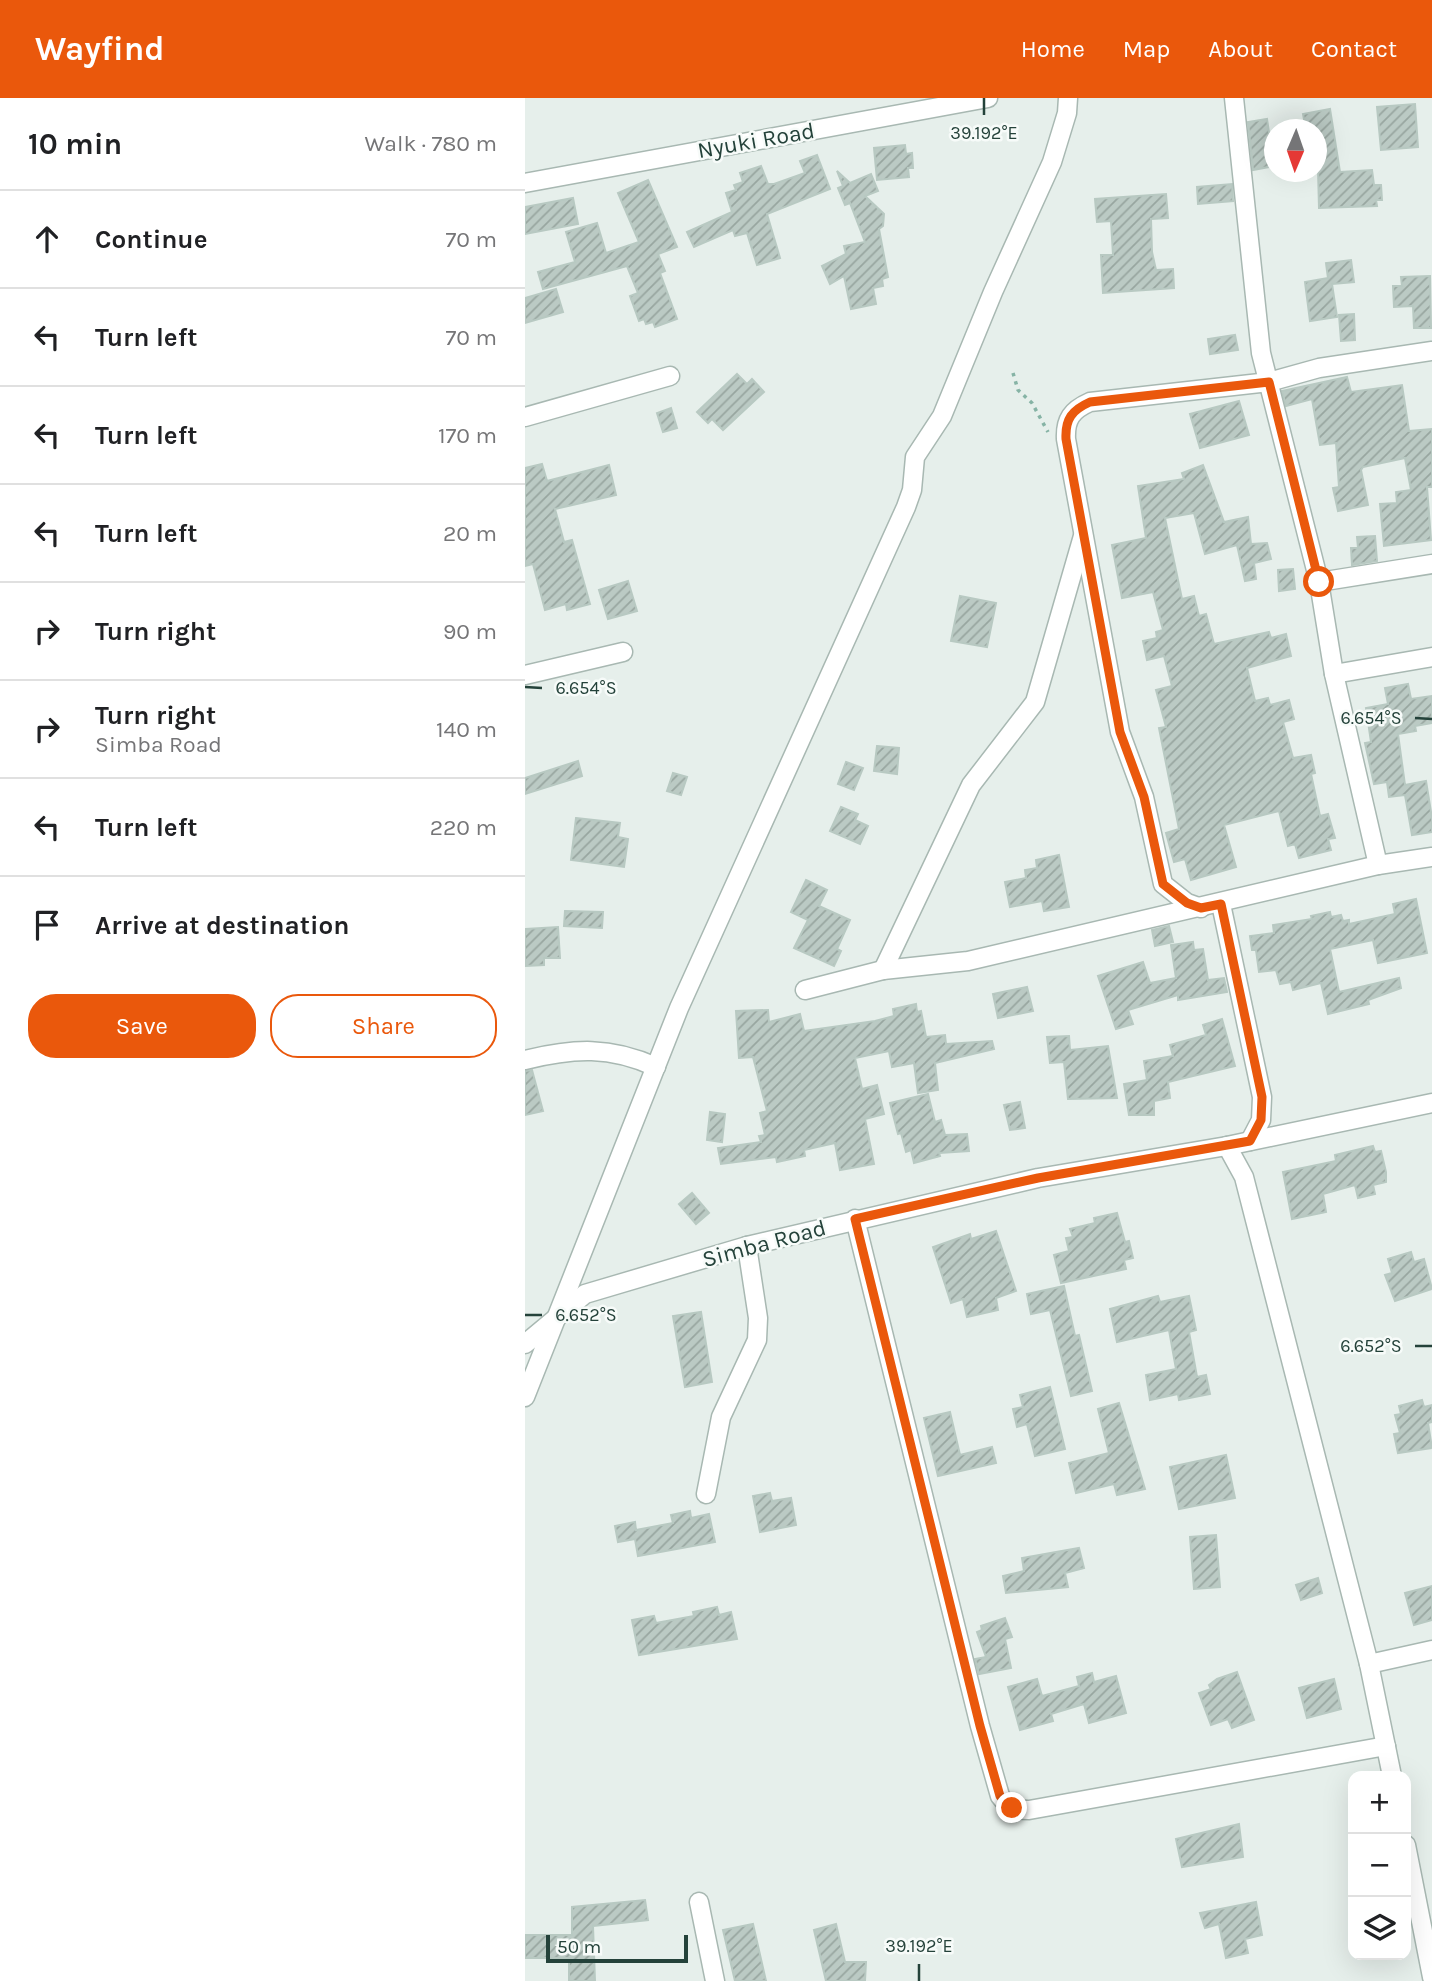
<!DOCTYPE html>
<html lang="en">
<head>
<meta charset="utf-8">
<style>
  :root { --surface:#fff; --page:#f2f2f2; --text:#202124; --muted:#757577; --line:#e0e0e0; --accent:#ea580c }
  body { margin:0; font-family:Karla,sans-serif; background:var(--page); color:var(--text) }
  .controls { position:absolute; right:21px; bottom:21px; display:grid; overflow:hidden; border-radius:14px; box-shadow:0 7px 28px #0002 }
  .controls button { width:63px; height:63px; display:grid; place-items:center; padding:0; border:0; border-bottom:2px solid var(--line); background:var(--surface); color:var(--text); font:35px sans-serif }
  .compass { position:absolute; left:739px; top:21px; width:63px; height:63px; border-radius:50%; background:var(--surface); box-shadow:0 7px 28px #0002; rotate:182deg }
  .scale { position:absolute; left:21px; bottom:18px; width:142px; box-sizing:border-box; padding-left:7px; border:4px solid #24423a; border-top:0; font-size:19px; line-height:24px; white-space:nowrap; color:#24423a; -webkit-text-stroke:5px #f7fbf9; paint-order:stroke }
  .stop { position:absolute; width:21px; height:21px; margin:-16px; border:5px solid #ea580c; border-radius:50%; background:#fff }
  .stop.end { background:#ea580c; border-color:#fff; box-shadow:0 2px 7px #0008 }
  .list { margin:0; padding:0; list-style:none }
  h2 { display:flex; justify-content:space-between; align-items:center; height:91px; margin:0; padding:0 28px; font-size:30px }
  h2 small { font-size:23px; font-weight:400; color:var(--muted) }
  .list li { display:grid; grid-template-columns:46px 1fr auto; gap:21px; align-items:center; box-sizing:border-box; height:98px; padding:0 28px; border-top:2px solid var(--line) }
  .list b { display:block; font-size:26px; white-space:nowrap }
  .list p { margin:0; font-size:23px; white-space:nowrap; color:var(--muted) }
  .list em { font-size:23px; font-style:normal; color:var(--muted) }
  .actions { display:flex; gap:14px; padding:21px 28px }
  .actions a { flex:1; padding:16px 0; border:2px solid var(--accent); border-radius:28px; text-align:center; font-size:24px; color:var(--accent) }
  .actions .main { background:var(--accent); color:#fff }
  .icon { flex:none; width:38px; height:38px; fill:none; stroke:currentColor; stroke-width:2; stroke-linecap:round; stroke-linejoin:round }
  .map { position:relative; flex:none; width:907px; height:1883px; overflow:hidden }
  header { display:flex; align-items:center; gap:42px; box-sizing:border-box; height:98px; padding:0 35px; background:var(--accent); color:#fff }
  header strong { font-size:33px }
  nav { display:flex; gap:38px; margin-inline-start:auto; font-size:24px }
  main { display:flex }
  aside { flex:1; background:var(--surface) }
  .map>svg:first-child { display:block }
</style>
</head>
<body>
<header>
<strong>Wayfind</strong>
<nav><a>Home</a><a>Map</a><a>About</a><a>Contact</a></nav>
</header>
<main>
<aside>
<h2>10 min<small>Walk · 780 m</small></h2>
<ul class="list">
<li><svg class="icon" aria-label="ahead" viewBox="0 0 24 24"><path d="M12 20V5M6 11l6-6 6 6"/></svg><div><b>Continue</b></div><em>70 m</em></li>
<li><svg class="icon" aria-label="left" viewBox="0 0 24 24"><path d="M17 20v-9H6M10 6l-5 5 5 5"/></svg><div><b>Turn left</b></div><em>70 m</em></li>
<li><svg class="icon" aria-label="left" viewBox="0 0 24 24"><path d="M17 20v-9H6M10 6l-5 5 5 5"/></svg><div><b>Turn left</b></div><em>170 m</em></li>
<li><svg class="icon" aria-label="left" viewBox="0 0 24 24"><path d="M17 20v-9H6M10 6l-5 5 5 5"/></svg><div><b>Turn left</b></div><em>20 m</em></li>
<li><svg class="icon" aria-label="right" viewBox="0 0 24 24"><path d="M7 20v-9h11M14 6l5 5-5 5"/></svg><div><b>Turn right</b></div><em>90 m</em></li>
<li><svg class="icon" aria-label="right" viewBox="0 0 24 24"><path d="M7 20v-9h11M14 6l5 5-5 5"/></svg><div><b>Turn right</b><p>Simba Road</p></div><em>140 m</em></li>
<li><svg class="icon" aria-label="left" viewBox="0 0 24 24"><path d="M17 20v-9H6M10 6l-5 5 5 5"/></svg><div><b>Turn left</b></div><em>220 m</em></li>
<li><svg class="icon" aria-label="arrive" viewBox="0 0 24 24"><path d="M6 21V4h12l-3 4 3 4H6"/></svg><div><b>Arrive at destination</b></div></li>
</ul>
<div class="actions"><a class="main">Save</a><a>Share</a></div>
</aside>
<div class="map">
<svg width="907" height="1883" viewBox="0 0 907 1883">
  <defs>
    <pattern id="building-hatch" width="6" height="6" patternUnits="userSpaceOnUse" patternTransform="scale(1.75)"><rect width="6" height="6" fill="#bbcac4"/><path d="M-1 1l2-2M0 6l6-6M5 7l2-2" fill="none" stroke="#98a6a0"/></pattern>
  </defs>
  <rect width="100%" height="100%" fill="#e6efeb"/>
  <g fill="url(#building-hatch)" stroke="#b8c9c2" stroke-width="2">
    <path d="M890 6 893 49 856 52 852 9Z"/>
    <path d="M805 11 815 74 847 72 849 87H856L857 102H851L852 108 794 110 792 32H781L778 16Z"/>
    <path d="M742 21 749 68 728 72 723 24Z"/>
    <path d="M380 47 381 56 387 55 388 70H383L384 79 352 82 349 50Z"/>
    <path d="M292 57 305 91 242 116 255 160 232 167 222 135 210 138 208 132 169 149 162 134 207 114 201 95 211 92 209 87 218 84 215 75 236 68 243 86H249L280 75 275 63Z"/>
    <path d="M312 73 325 85 346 76 353 93 340 98 359 116 358 128 354 131 363 179 357 181 358 188 348 190 351 206 326 211 319 178 305 186 297 168 321 156 319 148 340 144 325 105 320 107 313 90 318 88Z"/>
    <path d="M123 82 152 149 133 156 140 173 135 175 152 221 130 229 128 224 121 226 119 221 114 223 105 198 113 195 102 168 18 191 13 174 50 164 41 134 72 125 81 155 114 144 93 95Z"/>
    <path d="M707 86 708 103 673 106 672 89Z"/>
    <path d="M641 96 643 120 626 121 627 154 631 172 648 171 649 190 578 195 576 157H588L586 123 572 124 570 101Z"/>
    <path d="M48 100 53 126 0 136V109Z"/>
    <path d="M826 162 829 184 807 186 812 219 785 223 780 184 803 180 801 165Z"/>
    <path d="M905 178 906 230H889L888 208 869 209 868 188H877L876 179Z"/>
    <path d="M31 191 38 214 0 225V200Z"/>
    <path d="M829 216 830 242 816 243 814 217Z"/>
    <path d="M710 237 713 252 685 256 683 241Z"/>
    <path d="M212 276 222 286 227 281 239 294 198 332 187 321 183 325 172 314Z"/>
    <path d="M822 279 826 294 877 287 884 333 907 331V389H902L906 442 859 448 855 406 872 405 871 394 886 392 880 360 838 369 836 372 843 407 813 413 808 390 814 389 811 345 795 347 787 301 761 308 757 293Z"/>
    <path d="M714 303 724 337 675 350 665 316Z"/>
    <path d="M146 310 152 330 138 334 132 315Z"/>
    <path d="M17 366 22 383 84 367 91 397 30 411 39 444 47 442 65 506 42 512 41 506 20 512 8 466 0 468V370Z"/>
    <path d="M678 367 699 424 723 419 726 446 742 445 746 461 729 465 731 481 720 483 712 447 680 456 669 415 640 420 657 501 669 498 674 518 681 516 689 546 744 534 746 540 761 536 766 558 722 570 730 603 743 600 745 607 764 602 769 621 758 624 768 660 786 657 790 675 786 676 795 718 803 716 810 740 803 741 806 752 774 760 770 746 763 748 754 713 699 727 711 769 666 782 660 761 649 764 641 735 654 731 634 630 641 629 631 592 647 588 639 558 622 562 618 543 632 540 631 534 638 532 628 494 597 500 587 447 621 440 613 388 659 381 657 375Z"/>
    <path d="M850 438 852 463 827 467 826 450H833L832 439Z"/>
    <path d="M768 471 770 491 754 493 753 472Z"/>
    <path d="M103 483 112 513 83 521 74 492Z"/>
    <path d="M435 498 471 505 462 549 426 543Z"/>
    <path d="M883 586 886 601 907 598V625L890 628 891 633 873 636 880 687 901 683 907 720V734L887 737 880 697 864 699 862 684 849 686 840 645 846 644 841 610 863 606 860 590Z"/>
    <path d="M352 648 374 650 372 676 349 673Z"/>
    <path d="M53 663 57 678 0 696V680Z"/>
    <path d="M321 664 338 670 329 692 313 686Z"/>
    <path d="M148 675 162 679 156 697 142 693Z"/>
    <path d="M316 709 333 716 330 722 343 728 335 746 305 733Z"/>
    <path d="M51 720 95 725 93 739 103 741 99 769 46 762Z"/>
    <path d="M534 757 544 809 519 813 517 803 485 809 480 784 501 780 500 772 512 770 511 762Z"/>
    <path d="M281 782 302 792 294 808 325 822 312 851 316 853 309 868 269 850 283 822 266 814Z"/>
    <path d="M891 801 902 855 853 865 848 842 805 851 814 894 874 880 876 890 843 902 844 906 803 916 796 885 768 892 766 884 755 886 751 872 734 874 731 852H727L725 838 749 835 748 827 787 821 786 818 805 814 806 819 816 817 818 823 824 822V826L870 816 868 806Z"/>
    <path d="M40 813 78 814 77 830 39 828Z"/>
    <path d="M644 828 648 844 630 848 627 832Z"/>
    <path d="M33 829 35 860H19V867L0 868V831Z"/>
    <path d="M668 844 669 852 678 851 683 882 699 880 702 894 653 902V897L603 912 608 926 591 931 573 878 618 864 625 885 651 880 646 847Z"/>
    <path d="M502 889 508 913 473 920 468 896Z"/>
    <path d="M391 906 392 914 396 913 401 939 420 937 421 946 467 943 469 951 410 965 413 992 393 995 389 965 367 969 364 953 330 960 337 991 352 987 359 1016 340 1021 349 1066 315 1072 310 1045 279 1052 280 1058 252 1064 251 1059 196 1066 193 1050 236 1044 234 1038 240 1037 235 1015 242 1013 228 959 214 960 211 913 243 912 244 924 275 916 279 933 350 923 369 918 368 911Z"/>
    <path d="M697 921 710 968 643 984 645 1000 629 1003V1017H604L599 986 622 982 619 963 648 958 645 947 681 937 678 927Z"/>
    <path d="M544 938 545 952 583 948 592 1000 543 1001 539 964 525 965 522 939Z"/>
    <path d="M7 972 18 1013 0 1017V973Z"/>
    <path d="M403 996 410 1024 416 1022 420 1037 442 1036 444 1053 414 1055 415 1058 389 1065 386 1052 381 1054 376 1035 373 1036 365 1005Z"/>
    <path d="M495 1004 500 1030 485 1032 479 1007Z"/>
    <path d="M185 1014 200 1016 197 1044 182 1042Z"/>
    <path d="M848 1048 850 1054 856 1053 861 1074V1084L848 1087 850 1096 833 1100 830 1087 798 1096 801 1114 767 1121 758 1074 811 1063 810 1057Z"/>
    <path d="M167 1095 184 1115 171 1126 154 1106Z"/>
    <path d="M592 1115 600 1144 604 1143 608 1160 599 1162 601 1171 536 1185 529 1157 544 1153 541 1140 548 1139 545 1131 570 1125 569 1120Z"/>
    <path d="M471 1133 491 1193 471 1200 473 1212 442 1219 438 1201 426 1205 408 1149 445 1136 446 1141Z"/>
    <path d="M886 1154 889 1164 899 1161 907 1191 870 1203 860 1177 867 1175 863 1161Z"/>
    <path d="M539 1188 550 1238 554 1237 567 1293 546 1298 525 1212 506 1216 502 1196Z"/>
    <path d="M633 1198 635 1204 664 1198 671 1232 664 1234 672 1279 681 1277 685 1296 654 1302 653 1296 625 1302 621 1277 651 1271 644 1232 592 1244 585 1211Z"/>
    <path d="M176 1214 187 1284 160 1289 148 1218Z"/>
    <path d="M525 1289 540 1351 510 1358 502 1326 492 1329 488 1311 498 1309 495 1297Z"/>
    <path d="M897 1302 899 1309 907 1307V1324L903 1325 907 1350 873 1355 869 1336 875 1335 870 1317 876 1316 874 1308Z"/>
    <path d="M594 1305 620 1391 592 1397 589 1386 551 1395 544 1365 584 1355 573 1311Z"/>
    <path d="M425 1314 435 1357 467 1349 471 1365 413 1378 399 1320Z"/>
    <path d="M701 1357 710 1400 654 1411 645 1369Z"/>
    <path d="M245 1395 247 1403 266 1400 271 1427 235 1434 228 1398Z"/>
    <path d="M165 1413 166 1420 184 1416 190 1444 113 1458 110 1441 93 1444 90 1428 110 1424 111 1432 148 1425 146 1417Z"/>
    <path d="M691 1437 695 1489 669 1491 665 1439Z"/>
    <path d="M554 1450 559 1470 540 1475 543 1489 481 1495 478 1478 499 1473 497 1460Z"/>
    <path d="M793 1480 797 1495 776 1502 771 1487Z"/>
    <path d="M907 1488V1522L889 1527 880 1495Z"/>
    <path d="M192 1509 194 1517 206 1514 212 1541 114 1557 107 1522 129 1518 131 1525 169 1518 168 1514Z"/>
    <path d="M480 1520 487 1539 480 1541 486 1570 454 1576 450 1561 461 1559 452 1534 457 1532 456 1528Z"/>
    <path d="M712 1574 729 1622 707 1630 703 1621 686 1627 674 1595 686 1591 684 1587 692 1581Z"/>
    <path d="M567 1575 569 1584 591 1578 601 1615 564 1625 559 1606 526 1616 528 1623 495 1632 483 1589 512 1581 517 1598 554 1588 552 1579Z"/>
    <path d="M809 1581 816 1611 782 1620 774 1590Z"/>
    <path d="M714 1726 718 1759 657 1769 651 1741Z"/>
    <path d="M120 1802 123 1822 68 1828 70 1883H44V1860H0V1837H47V1809Z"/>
    <path d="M731 1804 737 1837 720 1841 723 1855 701 1860 694 1826 680 1830 675 1815Z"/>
    <path d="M228 1826 241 1883H210L198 1832Z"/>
    <path d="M311 1826 320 1864H341L340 1883H301L289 1832Z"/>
  </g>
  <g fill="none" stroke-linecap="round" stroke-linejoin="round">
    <defs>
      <g id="street">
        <path d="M709 0 736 255 794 484 809 576 853 767"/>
        <path d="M0 85 463 0"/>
        <path d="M0 319 145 278"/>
        <path d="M794 484 907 466"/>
        <path d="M809 576 907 559"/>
        <path d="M0 577 98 554"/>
        <path d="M696 806 737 999 736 1022 725 1043"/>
        <path d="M676 810 662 805 638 786 619 699 595 634 541 341C540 321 547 312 565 304L744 284 794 270 907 253"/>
        <path d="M358 872 446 687 510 604 558 438"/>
        <path d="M280 892 358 872 443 863 853 767 907 759"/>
        <path d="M0 962C49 950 85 948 131 969"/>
        <path d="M702 1048 719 1079 844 1566 867 1678"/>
        <path d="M330 1121 455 1628 475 1698C483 1709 491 1712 504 1712L861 1648"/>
        <path d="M0 1246 60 1196 222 1148 513 1080 702 1048 907 1005"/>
        <path d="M0 1299 154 910 381 409 387 392 390 359 417 318 468 194 527 64 542 15 543 0"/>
        <path d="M181 1396 196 1319 232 1242 233 1220 222 1148"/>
        <path d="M844 1566 907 1552"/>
        <path d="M881 1747 907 1879"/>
        <path d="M174 1804 190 1883"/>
      </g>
    </defs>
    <use href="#street" stroke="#a8b8b2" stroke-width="21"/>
    <path stroke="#86b3a5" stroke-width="3.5" stroke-dasharray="3.5 5" stroke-linecap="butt" d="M488 275 493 292 507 305 523 334"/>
    <use href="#street" stroke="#fff" stroke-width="18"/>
  </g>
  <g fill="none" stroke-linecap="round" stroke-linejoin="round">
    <path stroke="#ea580c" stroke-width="9" d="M487 1710 475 1698 455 1628 330 1121 513 1080 725 1043 736 1022 737 999 696 806 676 810 662 805 638 786 619 699 595 634 541 341C540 321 547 312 565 304L744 284 794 484"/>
  </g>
  <path fill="none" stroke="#24423a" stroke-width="2.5" d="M459 17V0M0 589 17 590M890 620 907 621M0 1217H17M890 1248H907M394 1883V1866"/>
  <g text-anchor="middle" stroke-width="5" stroke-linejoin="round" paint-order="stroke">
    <g font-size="23" fill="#24423a" stroke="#f7fbf9">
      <text transform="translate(231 42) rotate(-10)" y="8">Nyuki Road</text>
      <text transform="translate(239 1145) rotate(-15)" y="8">Simba Road</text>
    </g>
  </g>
  <g font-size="18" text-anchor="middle" fill="#24423a" stroke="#f7fbf9" stroke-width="5" stroke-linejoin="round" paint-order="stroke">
    <text x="459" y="41">39.192°E</text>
    <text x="61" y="596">6.654°S</text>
    <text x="846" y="626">6.654°S</text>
    <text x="61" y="1223">6.652°S</text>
    <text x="846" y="1254">6.652°S</text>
    <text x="394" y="1854">39.192°E</text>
  </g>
</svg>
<div class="controls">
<button>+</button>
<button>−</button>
<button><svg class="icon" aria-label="layers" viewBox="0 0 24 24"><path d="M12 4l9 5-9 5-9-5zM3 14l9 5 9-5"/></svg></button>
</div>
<svg class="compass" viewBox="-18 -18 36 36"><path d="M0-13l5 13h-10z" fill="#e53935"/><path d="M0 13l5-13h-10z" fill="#757577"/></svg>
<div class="scale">50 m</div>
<div class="stop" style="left:794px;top:484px"></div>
<div class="stop end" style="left:487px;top:1710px"></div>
</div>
</main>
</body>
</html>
